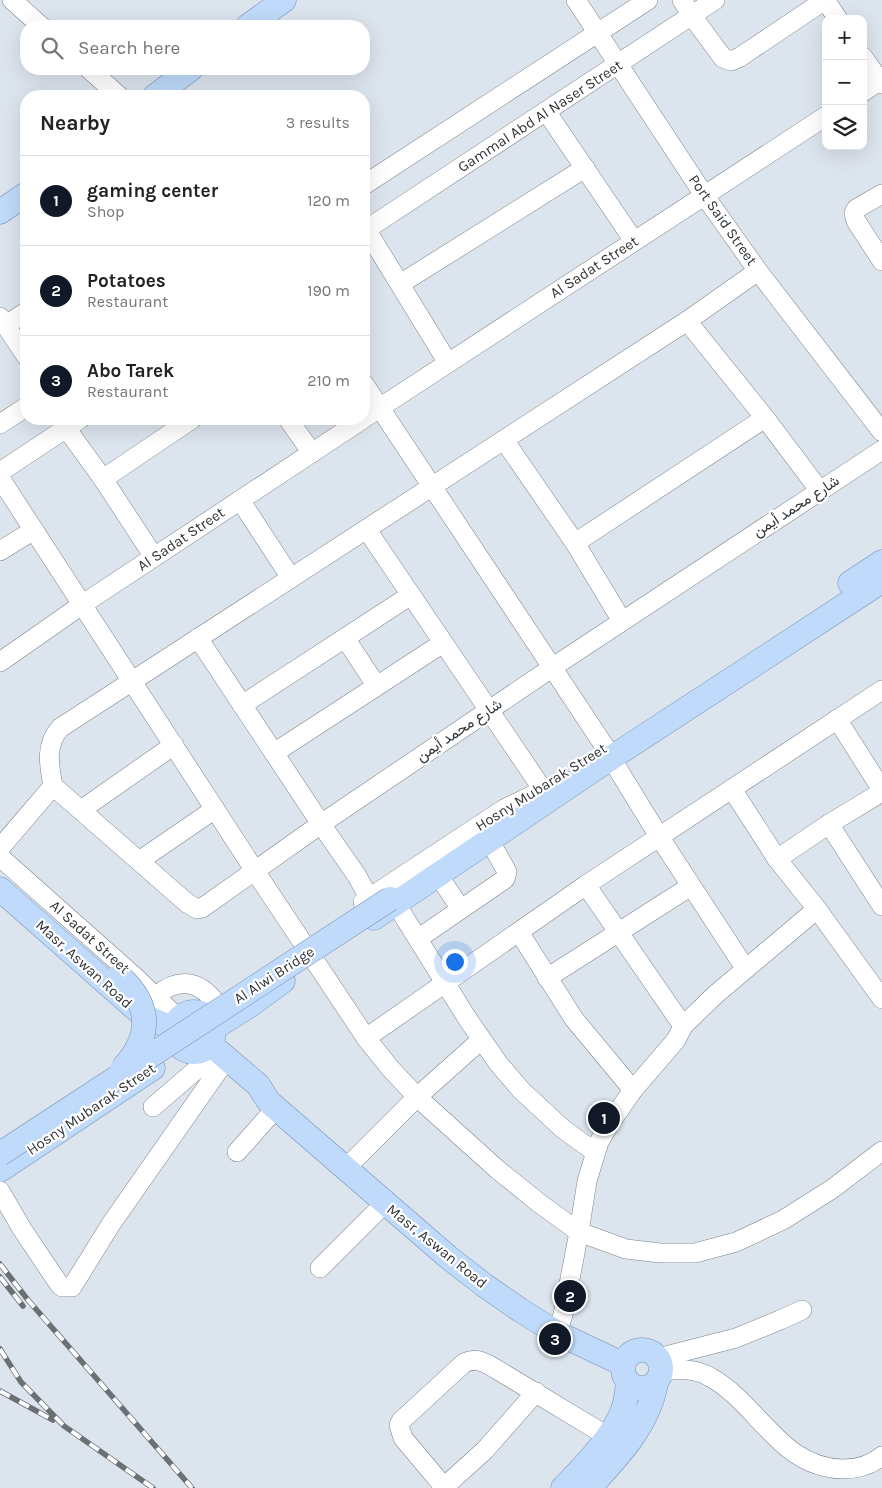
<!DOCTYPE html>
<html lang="en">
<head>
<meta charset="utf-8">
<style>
  :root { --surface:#fff; --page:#f2f2f2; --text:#222; --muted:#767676; --line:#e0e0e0; --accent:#111827 }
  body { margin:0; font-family:Karla,Vazirmatn,sans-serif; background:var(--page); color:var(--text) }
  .controls { position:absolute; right:15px; top:15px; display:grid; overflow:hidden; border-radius:10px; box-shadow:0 5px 20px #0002 }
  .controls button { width:45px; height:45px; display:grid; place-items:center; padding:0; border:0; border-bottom:1px solid var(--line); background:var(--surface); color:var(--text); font:25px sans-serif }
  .you { position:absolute; left:454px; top:961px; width:18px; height:18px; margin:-12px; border:4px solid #fff; border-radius:50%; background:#1a73e8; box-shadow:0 0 0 8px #1a73e833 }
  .badge { display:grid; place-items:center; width:32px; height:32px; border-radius:50%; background:var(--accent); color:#fff; font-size:16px; font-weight:700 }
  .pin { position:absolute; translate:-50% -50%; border:2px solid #fff; box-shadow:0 1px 5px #0006 }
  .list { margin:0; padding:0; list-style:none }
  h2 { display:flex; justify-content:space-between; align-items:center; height:65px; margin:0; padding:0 20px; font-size:21px }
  h2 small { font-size:16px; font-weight:400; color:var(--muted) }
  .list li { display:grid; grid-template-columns:32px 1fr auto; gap:15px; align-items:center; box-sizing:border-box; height:90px; padding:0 20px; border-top:1px solid var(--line) }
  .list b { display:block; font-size:19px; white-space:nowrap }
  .list p { margin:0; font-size:16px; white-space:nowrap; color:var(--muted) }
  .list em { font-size:16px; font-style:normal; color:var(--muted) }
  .icon { flex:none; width:28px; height:28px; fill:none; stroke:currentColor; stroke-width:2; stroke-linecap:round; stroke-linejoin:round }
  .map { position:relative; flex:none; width:882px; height:1488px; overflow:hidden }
  .search { position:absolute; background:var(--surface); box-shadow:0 5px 20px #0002; left:20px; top:20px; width:350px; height:55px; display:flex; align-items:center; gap:12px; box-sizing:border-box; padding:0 18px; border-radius:20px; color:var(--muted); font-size:19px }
  .panel { position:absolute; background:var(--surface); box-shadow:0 5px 20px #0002; left:20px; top:90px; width:350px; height:335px; border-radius:20px }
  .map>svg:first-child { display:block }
</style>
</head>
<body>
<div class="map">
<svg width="882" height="1488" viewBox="0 0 882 1488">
  <rect width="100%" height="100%" fill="#dce4ee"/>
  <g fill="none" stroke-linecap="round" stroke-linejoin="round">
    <defs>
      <g id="minor">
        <path d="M12 0 41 26"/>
        <path d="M576 0 704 195 758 271 882 432"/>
        <path d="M682 0 692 16 723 58 731 61 740 57 825 0"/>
        <path d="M825 0 838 19"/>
        <path d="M863 57 882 84"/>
        <path d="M89 69 119 96"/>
        <path d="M863 92 882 79"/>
        <path d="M546 111 634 241"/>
        <path d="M364 185 648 0"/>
        <path d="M882 194 856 209 854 213 856 221 882 261"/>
        <path d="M366 229 448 363"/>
        <path d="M364 231 715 0"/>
        <path d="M400 284 585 168"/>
        <path d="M0 317 26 356"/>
        <path d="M687 321 765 418 820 491"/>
        <path d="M6 325 26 312"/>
        <path d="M364 384 605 747"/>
        <path d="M364 418 826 116"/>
        <path d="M288 419 312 453"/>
        <path d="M0 424 26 407"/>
        <path d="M66 428 103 479 154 557"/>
        <path d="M504 440 575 543 622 621"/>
        <path d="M0 472 80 419"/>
        <path d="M0 478 255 871 366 1038 390 1068 417 1097 498 1170 539 1203 579 1232 626 1249 660 1253H695L736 1242 783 1220 832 1189 882 1151"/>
        <path d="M103 479 192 419"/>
        <path d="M240 500 291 578"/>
        <path d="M575 543 765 418"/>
        <path d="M0 551 34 530"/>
        <path d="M198 638 321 824 357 876 369 898"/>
        <path d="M345 638 376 685"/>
        <path d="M0 662 83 604 363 419"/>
        <path d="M242 705 411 595"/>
        <path d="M837 719 882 790"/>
        <path d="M274 753 443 643"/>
        <path d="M611 758 660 838 745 968"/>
        <path d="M53 786 187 903 197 909 202 908 321 824 553 667 882 450"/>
        <path d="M732 789 777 859 817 909 882 999"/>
        <path d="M81 810 174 745"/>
        <path d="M829 824 882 906"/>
        <path d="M0 848 53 786C49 765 45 745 60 728L687 321 758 271"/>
        <path d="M0 857 134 976 179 1019"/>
        <path d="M777 859 829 824 882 792"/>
        <path d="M139 861 215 809"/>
        <path d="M438 875 461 909"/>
        <path d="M586 885 683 1026"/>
        <path d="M363 902 504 809 543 790 367 530"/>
        <path d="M396 904 467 1018 498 1063 521 1090 563 1129 595 1152"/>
        <path d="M519 932 574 1019 633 1090"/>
        <path d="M419 938 505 879 507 872 505 868 489 840"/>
        <path d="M547 978 691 886"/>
        <path d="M156 996C178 977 199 980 216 1003"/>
        <path d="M366 1038 586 885 882 690"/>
        <path d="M153 1107 218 1051"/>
        <path d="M237 1152 276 1108"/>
        <path d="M346 1168 417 1097 481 1040"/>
        <path d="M0 1191 22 1229 59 1284 62 1287H72L111 1224 227 1058"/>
        <path d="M320 1268 385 1203"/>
        <path d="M557 1333 563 1315 579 1232 587 1181 599 1142 610 1123 633 1090 676 1040 683 1026 715 995 817 909"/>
        <path d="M658 1358 736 1338 780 1320 802 1310"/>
        <path d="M661 1371C678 1369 695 1368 710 1377 759 1404 780 1468 843 1469 857 1469 871 1465 882 1456"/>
        <path d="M443 1488 485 1450 536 1392"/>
        <path d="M445 1488 403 1438 399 1425 401 1421 464 1363C476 1357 484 1362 496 1369L607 1436"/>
      </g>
      <g id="major">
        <path d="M248 26 284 0"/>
        <path d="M155 96 191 69"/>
        <path d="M0 212 26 194"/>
        <path d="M850 583 882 562"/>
        <path d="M0 889 137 1010 148 1018 175 1029"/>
        <path d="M374 918 611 758 882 581"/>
        <circle cx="194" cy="1032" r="20"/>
        <path d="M214 1028 249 1006 283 981"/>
        <path d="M210 1044 258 1085 269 1102 448 1257 484 1285 520 1310 557 1333 623 1364"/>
        <path d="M0 1170 153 1068"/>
        <circle cx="642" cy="1369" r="19"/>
        <path d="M563 1488C584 1466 612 1438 623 1410 626 1401 627 1392 628 1383"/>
        <path d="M589 1488C617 1458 649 1425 656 1383"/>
      </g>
    </defs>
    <use href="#minor" stroke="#7b838c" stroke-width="20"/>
    <use href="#major" stroke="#7191b4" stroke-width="25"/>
    <use href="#minor" stroke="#fff" stroke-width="19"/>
    <use href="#major" stroke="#bfdafa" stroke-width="24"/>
    <defs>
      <g id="rail">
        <path d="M0 1264 28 1300 192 1488"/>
        <path d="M0 1277 23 1306"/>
        <path d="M0 1349 21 1382 64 1426 153 1488"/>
        <path d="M0 1391 53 1420"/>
      </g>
    </defs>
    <use href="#rail" stroke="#6b7075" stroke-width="5.5"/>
    <use href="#rail" stroke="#fff" stroke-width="4" stroke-dasharray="11" stroke-linecap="butt"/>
    <defs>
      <g id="major-bridge">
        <path d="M119 976C152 1005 152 1037 122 1069"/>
        <path d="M0 1154 390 899"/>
      </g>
    </defs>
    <use href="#major-bridge" stroke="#7191b4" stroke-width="25" stroke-linecap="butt"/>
    <use href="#major-bridge" stroke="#bfdafa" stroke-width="24"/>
  </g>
  <g text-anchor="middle" stroke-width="4.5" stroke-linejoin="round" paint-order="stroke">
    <g font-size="15" fill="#313538" stroke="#fff">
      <text transform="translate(540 116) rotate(-33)" y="5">Gammal Abd Al Naser Street</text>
      <text transform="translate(723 220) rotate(55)" y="5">Port Said Street</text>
      <text transform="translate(594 267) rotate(-33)" y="5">Al Sadat Street</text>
      <text transform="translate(796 506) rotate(-33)" y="5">شارع محمد أيمن</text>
      <text transform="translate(181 539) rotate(-34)" y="5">Al Sadat Street</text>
      <text transform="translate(459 730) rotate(-34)" y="5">شارع محمد أيمن</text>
      <text transform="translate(541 787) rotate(-32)" y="5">Hosny Mubarak Street</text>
      <text transform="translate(90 937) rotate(42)" y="5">Al Sadat Street</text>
      <text transform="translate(84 964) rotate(42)" y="5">Masr, Aswan Road</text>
      <text transform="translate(274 975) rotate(-33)" y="5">Al Alwi Bridge</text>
      <text transform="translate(91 1109) rotate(-34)" y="5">Hosny Mubarak Street</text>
      <text transform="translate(437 1246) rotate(39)" y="5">Masr, Aswan Road</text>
    </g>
  </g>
</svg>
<div class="controls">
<button>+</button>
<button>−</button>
<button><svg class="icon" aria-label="layers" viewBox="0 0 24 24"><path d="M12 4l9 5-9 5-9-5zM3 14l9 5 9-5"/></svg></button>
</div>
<div class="you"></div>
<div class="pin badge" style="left:604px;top:1118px">1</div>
<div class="pin badge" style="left:570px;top:1296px">2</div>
<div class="pin badge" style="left:555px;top:1339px">3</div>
<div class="search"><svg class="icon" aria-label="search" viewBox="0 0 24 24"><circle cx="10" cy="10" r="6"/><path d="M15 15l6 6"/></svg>Search here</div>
<section class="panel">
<h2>Nearby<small>3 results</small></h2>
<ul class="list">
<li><span class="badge">1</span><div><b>gaming center</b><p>Shop</p></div><em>120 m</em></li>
<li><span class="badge">2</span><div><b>Potatoes</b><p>Restaurant</p></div><em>190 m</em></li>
<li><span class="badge">3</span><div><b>Abo Tarek</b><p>Restaurant</p></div><em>210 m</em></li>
</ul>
</section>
</div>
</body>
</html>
